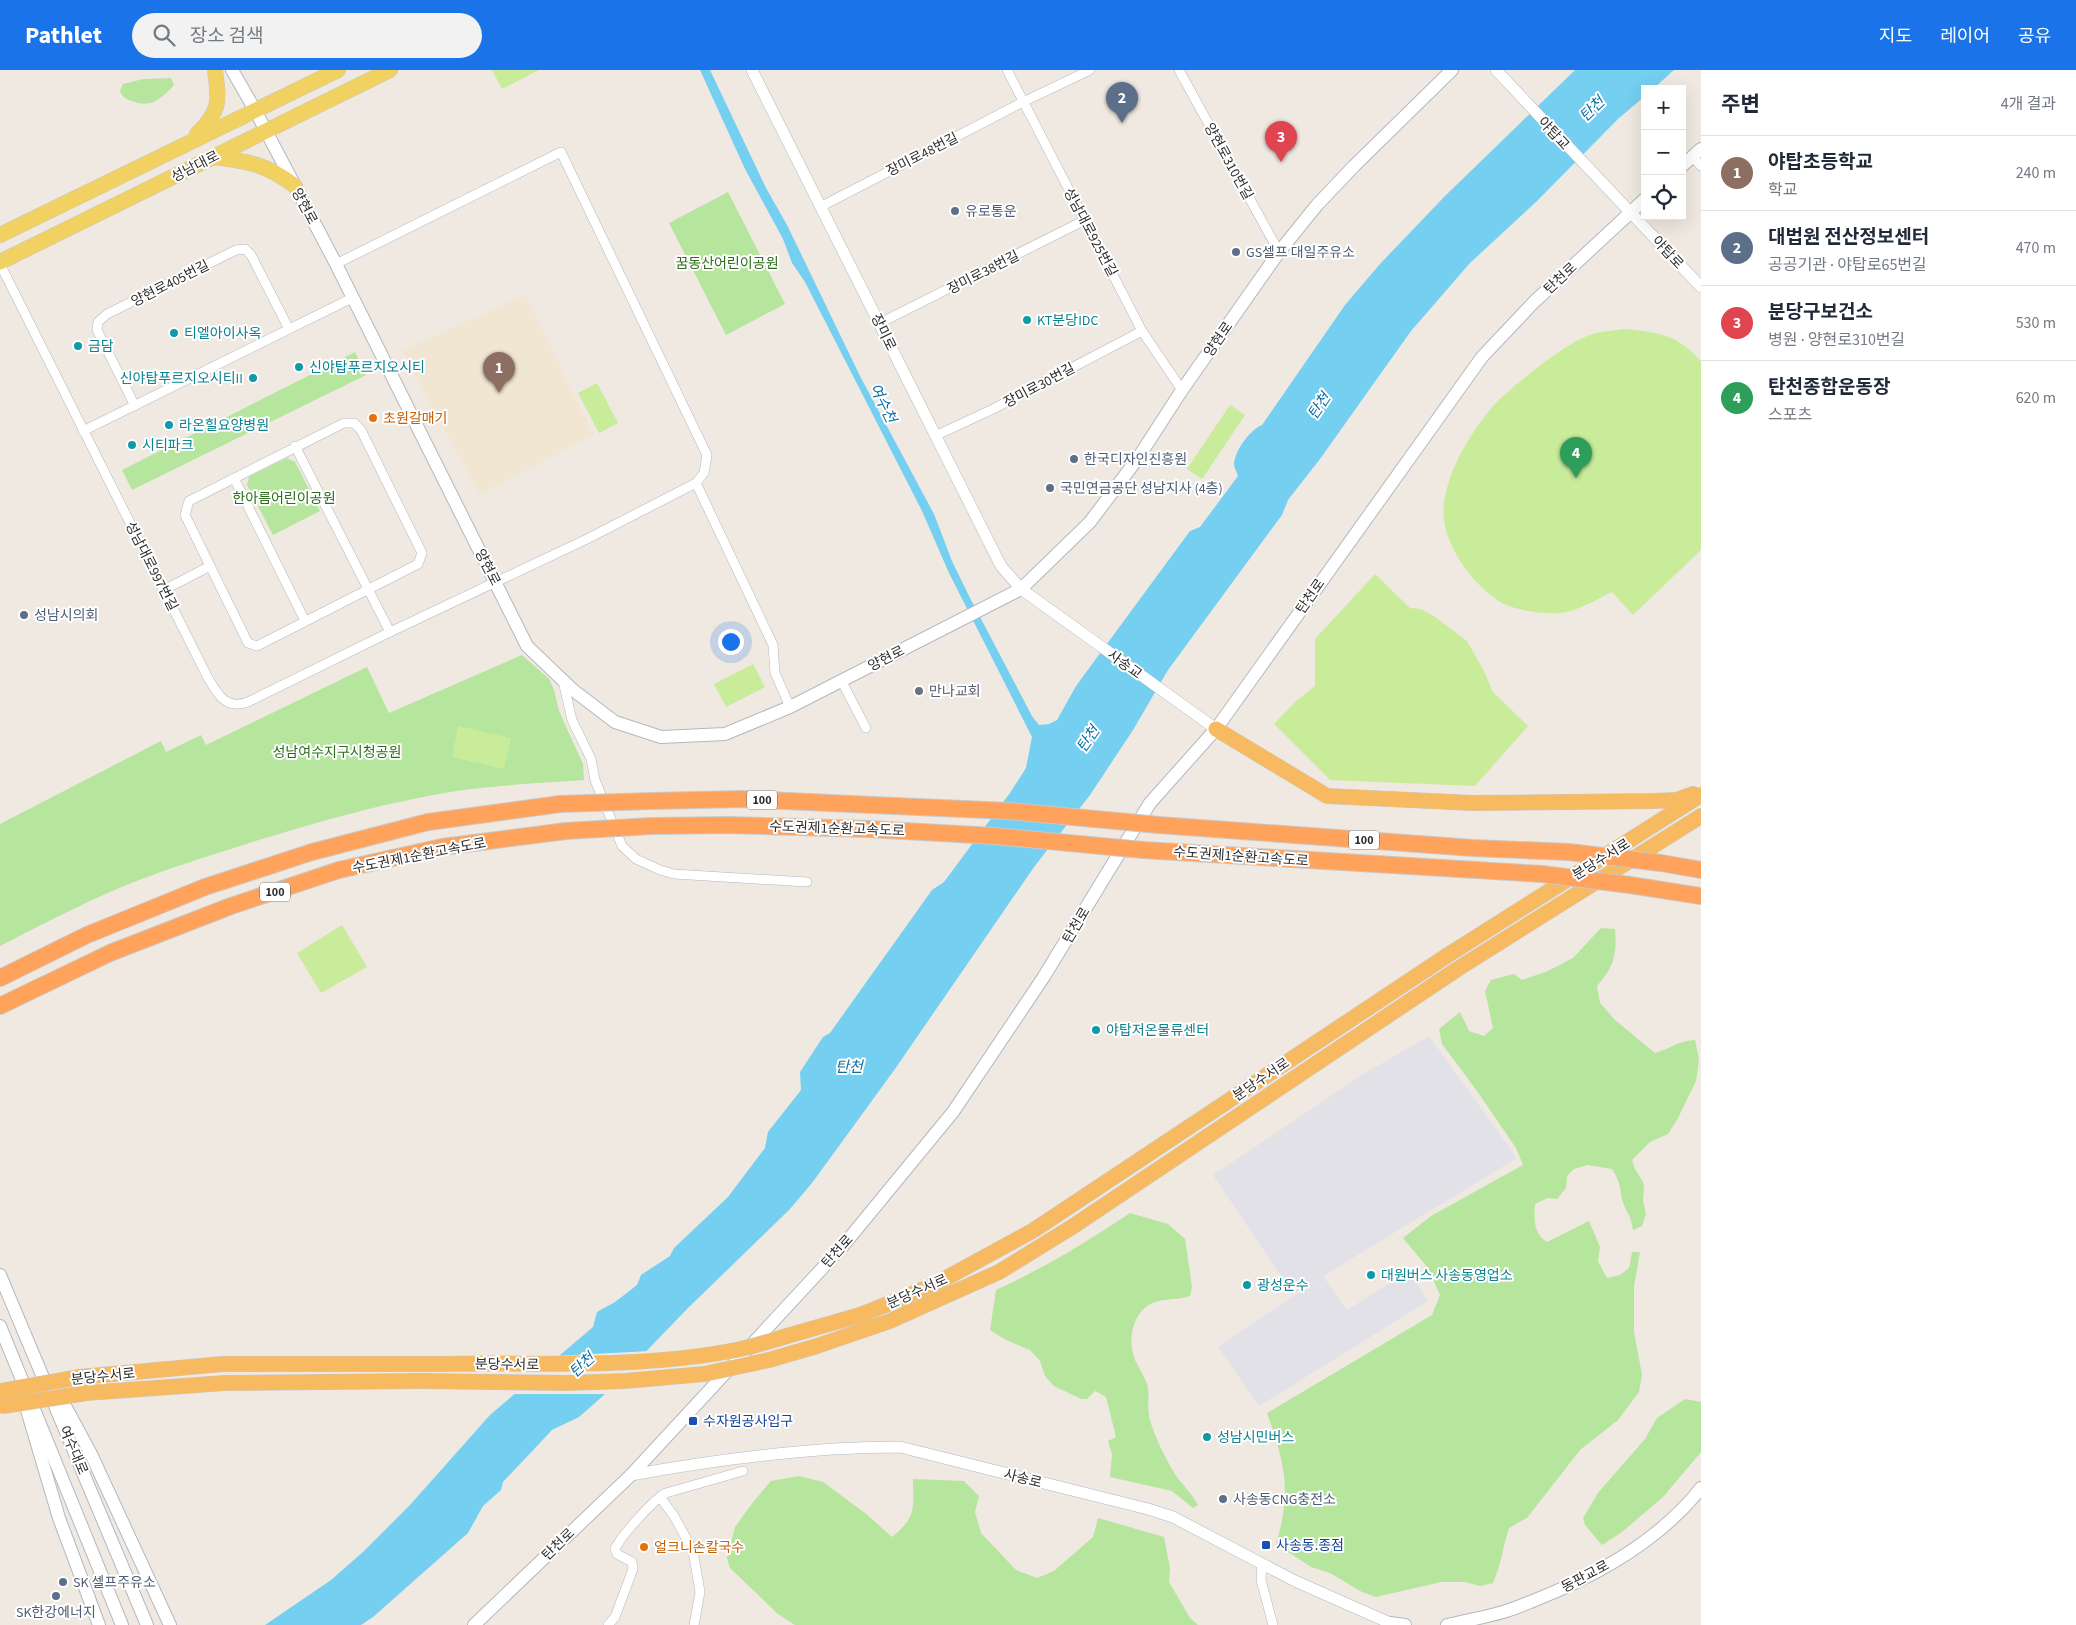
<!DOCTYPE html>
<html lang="ko">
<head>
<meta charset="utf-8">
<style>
  :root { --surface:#fff; --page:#f2f2f3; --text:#1f2937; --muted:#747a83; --line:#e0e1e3; --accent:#1a73e8 }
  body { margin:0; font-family:"Source Sans 3","Noto Sans KR",sans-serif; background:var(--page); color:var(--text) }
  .controls { position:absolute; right:15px; top:15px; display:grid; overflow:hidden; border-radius:0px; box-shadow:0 5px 20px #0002 }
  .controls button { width:45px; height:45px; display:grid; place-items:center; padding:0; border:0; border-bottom:1px solid var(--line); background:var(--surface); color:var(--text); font:25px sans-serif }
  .you { position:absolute; left:730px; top:571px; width:18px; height:18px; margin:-12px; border:4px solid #fff; border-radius:50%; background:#1a73e8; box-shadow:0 0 0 8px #1a73e833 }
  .badge { display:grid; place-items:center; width:32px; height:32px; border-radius:50%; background:var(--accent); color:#fff; font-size:16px; font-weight:700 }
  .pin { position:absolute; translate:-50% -41px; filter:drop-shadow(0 1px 2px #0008) }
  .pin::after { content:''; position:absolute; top:26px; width:18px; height:15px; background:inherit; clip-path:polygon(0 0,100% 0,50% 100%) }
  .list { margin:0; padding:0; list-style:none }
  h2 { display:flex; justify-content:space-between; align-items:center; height:65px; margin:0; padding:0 20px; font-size:21px }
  h2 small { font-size:16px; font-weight:400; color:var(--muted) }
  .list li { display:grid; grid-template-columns:32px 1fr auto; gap:15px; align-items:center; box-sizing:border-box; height:75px; padding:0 20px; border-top:1px solid var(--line) }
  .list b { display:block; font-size:19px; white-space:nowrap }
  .list p { margin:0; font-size:16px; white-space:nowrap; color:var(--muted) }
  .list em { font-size:16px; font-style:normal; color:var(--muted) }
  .icon { flex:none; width:28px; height:28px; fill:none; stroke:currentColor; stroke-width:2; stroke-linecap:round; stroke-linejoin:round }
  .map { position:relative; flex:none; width:1701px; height:1555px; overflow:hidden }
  header { display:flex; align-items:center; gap:30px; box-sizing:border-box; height:70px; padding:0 25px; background:var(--accent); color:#fff }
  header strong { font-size:24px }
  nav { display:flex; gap:28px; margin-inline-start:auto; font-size:18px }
  .search { width:350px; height:45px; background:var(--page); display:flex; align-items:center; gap:12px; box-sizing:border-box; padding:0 18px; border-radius:28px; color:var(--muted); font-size:19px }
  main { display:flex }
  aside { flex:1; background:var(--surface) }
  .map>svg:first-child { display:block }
</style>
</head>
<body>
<header>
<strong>Pathlet</strong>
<div class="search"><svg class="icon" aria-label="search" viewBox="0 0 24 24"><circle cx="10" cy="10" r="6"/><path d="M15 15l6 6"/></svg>장소 검색</div>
<nav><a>지도</a><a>레이어</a><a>공유</a></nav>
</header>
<main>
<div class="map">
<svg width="1701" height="1555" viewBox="0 0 1701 1555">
  <rect width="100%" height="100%" fill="#efe9e1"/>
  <path fill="#e3e1e8" d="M1429 966 1517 1088 1323 1206 1347 1240 1409 1201 1428 1231 1259 1336 1218 1277 1322 1207 1293 1224 1213 1105 1365 1003Z"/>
  <path fill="#f0e6d1" d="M525 225 594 365 480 424 402 281Z"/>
  <g fill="#b6e59e">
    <path d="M171 8 174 15C162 28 151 39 132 31 126 29 122 27 120 21L123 14 143 9Z"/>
    <path d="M728 122 785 234 726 265 669 153Z"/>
    <path d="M355 282 366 305 132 420 122 400Z"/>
    <path d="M287 388 295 392 320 441 273 465 247 415 249 407Z"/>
    <path d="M522 585 549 609 554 620 559 641 583 694 584 710C542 713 499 715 456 721 382 733 309 754 237 777 195 790 152 804 112 821 74 838 37 857 0 876V754L161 671 166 682 201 665 206 675 367 597 389 643Z"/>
    <path d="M1601 858 1615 859C1617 885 1614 897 1597 916L1600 933 1615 950 1655 983C1669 979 1681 970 1695 970L1699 989 1696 1011 1678 1048 1668 1064 1650 1072 1632 1090 1635 1099 1643 1112 1644 1117 1643 1130 1646 1144 1642 1156 1633 1160C1631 1144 1625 1141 1622 1129 1620 1117 1619 1109 1612 1099L1588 1095 1574 1099 1567 1106 1566 1118 1557 1129 1548 1128 1535 1134C1534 1148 1533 1164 1547 1172L1589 1151 1600 1177 1598 1191 1607 1208 1620 1205 1629 1198 1632 1182H1640L1634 1216V1262L1642 1305 1639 1322 1618 1350 1580 1380 1527 1448 1509 1458C1503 1477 1501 1495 1493 1513L1480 1516 1465 1512H1441L1376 1527 1362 1522 1330 1503 1311 1497 1276 1474C1292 1423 1285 1393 1267 1343L1432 1245 1440 1225 1428 1198 1403 1168 1431 1146 1523 1095 1516 1078 1477 1021 1442 974 1439 959 1460 942 1469 961 1484 966 1493 958 1485 921 1491 910 1514 904 1522 910 1548 901 1573 888Z"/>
    <path d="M1130 1143 1168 1154 1185 1169 1192 1217 1190 1226C1176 1231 1159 1227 1146 1237 1131 1249 1128 1273 1135 1290 1139 1298 1144 1306 1147 1314 1150 1325 1147 1334 1149 1345 1151 1360 1170 1399 1180 1411 1187 1419 1193 1426 1198 1435L1193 1438 1172 1421 1110 1407 1112 1384 1108 1371 1116 1367 1106 1327 1095 1321 1087 1329H1081L1054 1316 1045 1306 1040 1291 1030 1280 1006 1270 990 1260 996 1220C1046 1197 1085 1173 1130 1143Z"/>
    <path d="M1685 1329 1701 1332V1382L1663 1427 1622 1462 1602 1475 1585 1455 1583 1448 1598 1423 1645 1369 1657 1348Z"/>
    <path d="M799 1406 823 1412 865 1443 892 1467C917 1446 913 1440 913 1409L964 1411 979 1426 975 1442 981 1463 1016 1500 1037 1508 1054 1501 1093 1467 1098 1448 1164 1467 1170 1498 1169 1512 1190 1548 1198 1555H795L778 1544 730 1498 727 1488 735 1457 754 1431 771 1411Z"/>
  </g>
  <g fill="#c9ec9a">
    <path d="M492 0H539L502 19Z"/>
    <path d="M1626 259C1661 263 1676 264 1701 291V480L1633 545 1612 522C1595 530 1579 541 1560 543 1543 544 1519 541 1504 534 1476 519 1448 481 1444 450 1439 410 1475 353 1502 327 1515 315 1529 304 1543 293 1559 282 1577 268 1596 263 1605 261 1616 260 1626 259Z"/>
    <path d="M597 313 618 353 599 363 578 323Z"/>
    <path d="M1230 335 1245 345 1202 409 1187 399Z"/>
    <path d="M1375 504 1410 538 1421 539 1434 546 1467 571 1484 601 1493 622 1528 656 1475 716 1330 710 1274 654 1296 631 1315 616V569Z"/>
    <path d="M753 594 765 617 726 637 714 614Z"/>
    <path d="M458 656 511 668 504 699 452 687Z"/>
    <path d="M342 855 367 897 321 923 297 883Z"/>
  </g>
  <path fill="#75cff0" d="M700 0H710L766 118 787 155 861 308 934 444 952 491 969 526 1032 646 1039 655 1049 654 1057 650 1076 616 1190 461 1200 457 1238 406C1237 402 1234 398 1234 394 1235 380 1250 360 1262 355L1345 235 1380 194 1444 127 1575 0H1674L1653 19H1645V26L1618 49 1537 131 1470 193 1411 261 1320 389 1288 430 1282 445 1168 600 1133 660 1090 725 1034 797 895 999 812 1113 790 1139 687 1239 604 1325 579 1347 552 1360 503 1412 501 1420 483 1436 468 1463 373 1547 361 1555H265L331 1510 363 1482 410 1435 490 1345 593 1257 597 1242 615 1232 637 1215 641 1205 670 1186 674 1178 728 1127 765 1078 768 1062 801 1020 800 1002 823 967 830 963 932 820 944 812 1010 723 1026 698 1032 667 949 503 922 441 805 212 792 193 783 169 745 99Z"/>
  <path fill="#efe9e1" d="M650 1281 609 1324H512L556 1286Z"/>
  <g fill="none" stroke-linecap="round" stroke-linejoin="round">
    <defs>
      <g id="minor">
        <path d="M1007 0 1142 261 1182 320"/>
        <path d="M1179 0 1279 182"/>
        <path d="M1693 87 1701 96"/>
        <path d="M822 136 1023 32 1090 0"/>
        <path d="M0 194 208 608C218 625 226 640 248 632L390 562 587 469 696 413"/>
        <path d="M336 194 561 82 707 385 704 403 696 413 773 575 775 603 790 637"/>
        <path d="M880 253 1085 150"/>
        <path d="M135 336 97 260 98 252 107 244 236 180 245 179 251 185 289 259"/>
        <path d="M344 353H354L361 360 422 483 418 494 257 576 248 573 185 445 189 431Z"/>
        <path d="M83 361 352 228"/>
        <path d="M935 366 993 339 1142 261"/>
        <path d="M295 376 390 562"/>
        <path d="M234 408 305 551"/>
        <path d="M164 520 210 496"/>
        <path d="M841 610 866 658"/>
        <path d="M563 611 572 650 591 689 595 710 622 776 636 789 660 800 674 804 807 812"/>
        <path d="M660 1427 674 1446 693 1481 700 1522 694 1555"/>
        <path d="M1262 1494 1261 1510 1273 1555"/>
        <path d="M608 1555 615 1547 633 1499 632 1492 617 1484 615 1479C621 1466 653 1430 666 1423L743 1401"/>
      </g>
      <g id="tertiary">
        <path d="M752 0 1001 496 1021 519 1216 659"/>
        <path d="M1496 0 1701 217"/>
        <path d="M631 1405C719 1389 810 1377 900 1377L1148 1439 1173 1447 1295 1511 1390 1553"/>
      </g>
      <g id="secondary">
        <path d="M232 0 255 40 336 194 527 576 573 620 615 652 661 667 725 664 790 637 1021 519 1090 452 1138 388 1182 320 1279 182 1317 135 1354 96 1452 0"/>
        <path d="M1682 96 1701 79"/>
        <path d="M0 1205 147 1555"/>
        <path d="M0 1256 122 1555"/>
        <path d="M56 1319 91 1384 170 1555"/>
        <path d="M27 1340 59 1448 99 1555"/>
        <path d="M1390 1553 1405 1555"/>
        <path d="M474 1555 631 1405 842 1177 953 1042 1043 908 1150 733 1216 659 1482 287 1534 232 1645 129"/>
        <path d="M1447 1555C1466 1551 1485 1547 1503 1542 1514 1539 1525 1534 1535 1530 1596 1506 1660 1470 1701 1418"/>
      </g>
      <g id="primary">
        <path d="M197 64C221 41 219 31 215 0"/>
        <path d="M212 87C248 91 266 94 295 116"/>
        <path d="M0 165 338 0"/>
        <path d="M0 192 390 0"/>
      </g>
      <g id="trunk">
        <path d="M1216 659 1327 726 1472 733 1654 731 1676 730 1693 724"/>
        <path d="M787 1266 860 1245 903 1228 939 1212 1034 1160 1448 885 1701 725"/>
        <path d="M769 1290 817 1276 890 1251 999 1202 1072 1157 1459 898 1701 746"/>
        <path d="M80 1307 223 1294H445"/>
        <path d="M86 1323 225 1313 421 1311"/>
      </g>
      <g id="motorway">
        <path d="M651 731 743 729 873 735"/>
        <path d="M1159 755 1473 778 1569 782"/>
        <path d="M652 756 729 755 868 759"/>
        <path d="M1143 780 1542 804"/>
        <path d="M1661 793 1701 800"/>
        <path d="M1630 815 1701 826"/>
        <path d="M0 908 87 865 205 817 312 782 428 752 560 734"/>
        <path d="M0 936 110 883 231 836 339 800 442 777 566 761"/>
      </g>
    </defs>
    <use href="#minor" stroke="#b4b7c1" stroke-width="10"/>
    <use href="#tertiary" stroke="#b4b7c1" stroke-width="12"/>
    <use href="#secondary" stroke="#b4b7c1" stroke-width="14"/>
    <use href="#primary" stroke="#c9c9c9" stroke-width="16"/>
    <use href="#trunk" stroke="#c9c9c9" stroke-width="16"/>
    <use href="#motorway" stroke="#c9c9c9" stroke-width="18"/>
    <use href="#minor" stroke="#fff" stroke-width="9"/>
    <use href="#tertiary" stroke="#fff" stroke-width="11"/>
    <use href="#secondary" stroke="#fff" stroke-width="12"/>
    <use href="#primary" stroke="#f2d163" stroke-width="15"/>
    <use href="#trunk" stroke="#f8ba60" stroke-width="15"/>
    <use href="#motorway" stroke="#ffa35c" stroke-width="16"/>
    <defs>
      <g id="trunk-bridge">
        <path d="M445 1294C541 1292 640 1299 736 1280 753 1277 770 1271 787 1266"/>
        <path d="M421 1311 567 1313 625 1311 704 1304 769 1290"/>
        <path d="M0 1321 80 1307"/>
        <path d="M3 1336 86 1323"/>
      </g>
      <g id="motorway-bridge">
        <path d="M560 734 651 731"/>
        <path d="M873 735 1009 741 1159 755"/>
        <path d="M868 759 994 766 1143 780"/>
        <path d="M566 761 652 756"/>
        <path d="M1569 782 1661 793"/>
        <path d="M1542 804 1630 815"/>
      </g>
    </defs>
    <use href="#trunk-bridge" stroke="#c9c9c9" stroke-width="16" stroke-linecap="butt"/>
    <use href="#motorway-bridge" stroke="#c9c9c9" stroke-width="18" stroke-linecap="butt"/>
    <use href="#trunk-bridge" stroke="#f8ba60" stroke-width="15"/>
    <use href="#motorway-bridge" stroke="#ffa35c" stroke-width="16"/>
  </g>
  <g fill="#5c6f8a" stroke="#fff" stroke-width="2">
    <circle cx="955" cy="141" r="5"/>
    <circle cx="1236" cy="182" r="5"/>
    <circle cx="1074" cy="389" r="5"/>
    <circle cx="1050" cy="418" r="5"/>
    <circle cx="24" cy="545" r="5"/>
    <circle cx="1223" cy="1429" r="5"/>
    <circle cx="63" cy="1512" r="5"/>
    <circle cx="56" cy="1526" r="5"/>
  </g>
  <g fill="#0f9aa8" stroke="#fff" stroke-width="2">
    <circle cx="1027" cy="250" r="5"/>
    <circle cx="174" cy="263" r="5"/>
    <circle cx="78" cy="276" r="5"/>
    <circle cx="299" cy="297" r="5"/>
    <circle cx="253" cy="308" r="5"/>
    <circle cx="169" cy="355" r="5"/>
    <circle cx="132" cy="375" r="5"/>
    <circle cx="1096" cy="960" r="5"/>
    <circle cx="1371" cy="1205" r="5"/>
    <circle cx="1247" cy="1215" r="5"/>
    <circle cx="1207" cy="1367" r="5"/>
  </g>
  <g fill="#e8710a" stroke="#fff" stroke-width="2">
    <circle cx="373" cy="348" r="5"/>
    <circle cx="644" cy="1477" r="5"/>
  </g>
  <circle fill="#6b7280" stroke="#fff" stroke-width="2" cx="919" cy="621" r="5"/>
  <g fill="#1a4fb4" stroke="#fff" stroke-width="2">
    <rect x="688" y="1346" width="10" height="10" rx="2.5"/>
    <rect x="1261" y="1470" width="10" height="10" rx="2.5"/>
  </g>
  <g text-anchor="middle" stroke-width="4" stroke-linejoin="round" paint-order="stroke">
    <g fill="#fff" stroke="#6d6d6d" stroke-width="1">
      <rect x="747" y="720.5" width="30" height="19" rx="4"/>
      <rect x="1349" y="760.5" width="30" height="19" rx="4"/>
      <rect x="260" y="812.5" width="30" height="19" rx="4"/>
    </g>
    <g font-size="12" font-weight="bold" fill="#2e2e2e">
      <text x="762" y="734">100</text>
      <text x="1364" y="774">100</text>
      <text x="275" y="826">100</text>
    </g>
    <g font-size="14" fill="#2e2e2e" stroke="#fff">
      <text transform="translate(1554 63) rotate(47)" y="5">야탑교</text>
      <text transform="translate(922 84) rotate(-27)" y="5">장미로48번길</text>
      <text transform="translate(1229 91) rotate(61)" y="5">양현로310번길</text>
      <text transform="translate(195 96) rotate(-27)" y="5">성남대로</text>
      <text transform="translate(305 136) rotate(62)" y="5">양현로</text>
      <text transform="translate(1091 162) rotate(62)" y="5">성남대로925번길</text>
      <text transform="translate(1668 182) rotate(47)" y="5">야탑로</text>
      <text transform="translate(983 202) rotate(-27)" y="5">장미로38번길</text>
      <text transform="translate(1560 208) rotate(-43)" y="5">탄천로</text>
      <text transform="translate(170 213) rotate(-27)" y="5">양현로405번길</text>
      <text transform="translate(884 262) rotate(64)" y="5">장미로</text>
      <text transform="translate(1218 269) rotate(-55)" y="5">양현로</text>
      <text transform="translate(1039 315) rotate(-28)" y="5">장미로30번길</text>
      <text transform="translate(152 496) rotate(63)" y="5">성남대로997번길</text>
      <text transform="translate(488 497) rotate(63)" y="5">양현로</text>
      <text transform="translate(1310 526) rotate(-55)" y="5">탄천로</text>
      <text transform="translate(886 588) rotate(-27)" y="5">양현로</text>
      <text transform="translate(1125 594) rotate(36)" y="5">사송교</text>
      <text transform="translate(837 758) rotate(2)" y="5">수도권제1순환고속도로</text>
      <text transform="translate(419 785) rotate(-11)" y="5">수도권제1순환고속도로</text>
      <text transform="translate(1241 786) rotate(4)" y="5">수도권제1순환고속도로</text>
      <text transform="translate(1601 789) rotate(-32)" y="5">분당수서로</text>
      <text transform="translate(1076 855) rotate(-59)" y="5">탄천로</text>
      <text transform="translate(1261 1009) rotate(-34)" y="5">분당수서로</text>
      <text transform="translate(837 1181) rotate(-48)" y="5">탄천로</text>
      <text transform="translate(917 1221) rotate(-24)" y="5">분당수서로</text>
      <text transform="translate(507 1294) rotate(1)" y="5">분당수서로</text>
      <text transform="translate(103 1306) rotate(-6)" y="5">분당수서로</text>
      <text transform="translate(74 1380) rotate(67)" y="5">여수대로</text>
      <text transform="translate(1023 1408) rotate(14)" y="5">사송로</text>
      <text transform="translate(558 1474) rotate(-44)" y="5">탄천로</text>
      <text transform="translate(1585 1506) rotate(-28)" y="5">동판교로</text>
    </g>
    <g font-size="14" fill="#4e5e75" stroke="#fff" text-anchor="start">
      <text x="965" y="146">유로통운</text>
      <text x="1246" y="187">GS셀프 대일주유소</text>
      <text x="1084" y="394">한국디자인진흥원</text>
      <text x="1060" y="423">국민연금공단 성남지사 (4층)</text>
      <text x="34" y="550">성남시의회</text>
      <text x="1233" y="1434">사송동CNG충전소</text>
      <text x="73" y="1517">SK 셀프주유소</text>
      <text x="56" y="1547" text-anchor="middle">SK한강에너지</text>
    </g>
    <g font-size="14" fill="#2c6e1b" stroke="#fff">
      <text x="727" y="198">꿈동산어린이공원</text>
      <text x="284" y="433">한아름어린이공원</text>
      <text x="337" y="687">성남여수지구시청공원</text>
    </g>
    <g font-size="14" fill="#0d838f" stroke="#fff" text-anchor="start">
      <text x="1037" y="255">KT분당IDC</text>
      <text x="184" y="268">티엘아이사옥</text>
      <text x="88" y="281">금담</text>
      <text x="309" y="302">신야탑푸르지오시티</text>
      <text x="243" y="313" text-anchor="end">신야탑푸르지오시티II</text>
      <text x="179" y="360">라온힐요양병원</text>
      <text x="142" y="380">시티파크</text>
      <text x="1106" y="965">야탑저온물류센터</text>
      <text x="1381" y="1210">대원버스 사송동영업소</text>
      <text x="1257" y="1220">광성운수</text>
      <text x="1217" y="1372">성남시민버스</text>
    </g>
    <g font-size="14" fill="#c56008" stroke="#fff" text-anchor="start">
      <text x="383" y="353">초원갈매기</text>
      <text x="654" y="1482">얼크니손칼국수</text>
    </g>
    <g font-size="14" fill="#5b616d" stroke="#fff" text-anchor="start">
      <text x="929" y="626">만나교회</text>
    </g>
    <g font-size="14" fill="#164399" stroke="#fff" text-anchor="start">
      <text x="703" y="1356">수자원공사입구</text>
      <text x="1276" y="1480">사송동.종점</text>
    </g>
    <g font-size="15" font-style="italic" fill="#0d6fa3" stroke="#fff">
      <text transform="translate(1592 39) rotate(-44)" y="5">탄천</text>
      <text transform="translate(883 333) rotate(64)" y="5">여수천</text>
      <text transform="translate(1319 336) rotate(-55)" y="5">탄천</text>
      <text transform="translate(1088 669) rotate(-55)" y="5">탄천</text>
      <text x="849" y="1002">탄천</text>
      <text transform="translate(582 1295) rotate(-42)" y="5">탄천</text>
    </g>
  </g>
</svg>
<div class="controls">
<button>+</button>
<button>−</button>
<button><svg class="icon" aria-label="locate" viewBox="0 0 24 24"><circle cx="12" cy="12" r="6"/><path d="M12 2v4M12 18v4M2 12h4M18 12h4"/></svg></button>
</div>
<div class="you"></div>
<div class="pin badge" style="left:499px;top:323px;background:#8d6e63">1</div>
<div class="pin badge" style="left:1122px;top:53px;background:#5c6f8a">2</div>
<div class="pin badge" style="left:1281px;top:92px;background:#e0444e">3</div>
<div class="pin badge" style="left:1576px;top:408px;background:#2e9e5b">4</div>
</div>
<aside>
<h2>주변<small>4개 결과</small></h2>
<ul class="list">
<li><span class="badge" style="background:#8d6e63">1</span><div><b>야탑초등학교</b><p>학교</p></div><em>240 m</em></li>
<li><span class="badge" style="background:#5c6f8a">2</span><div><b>대법원 전산정보센터</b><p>공공기관 · 야탑로65번길</p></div><em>470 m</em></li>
<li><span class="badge" style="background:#e0444e">3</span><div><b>분당구보건소</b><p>병원 · 양현로310번길</p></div><em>530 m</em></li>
<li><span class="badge" style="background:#2e9e5b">4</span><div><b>탄천종합운동장</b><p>스포츠</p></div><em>620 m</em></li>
</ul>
</aside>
</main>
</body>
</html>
